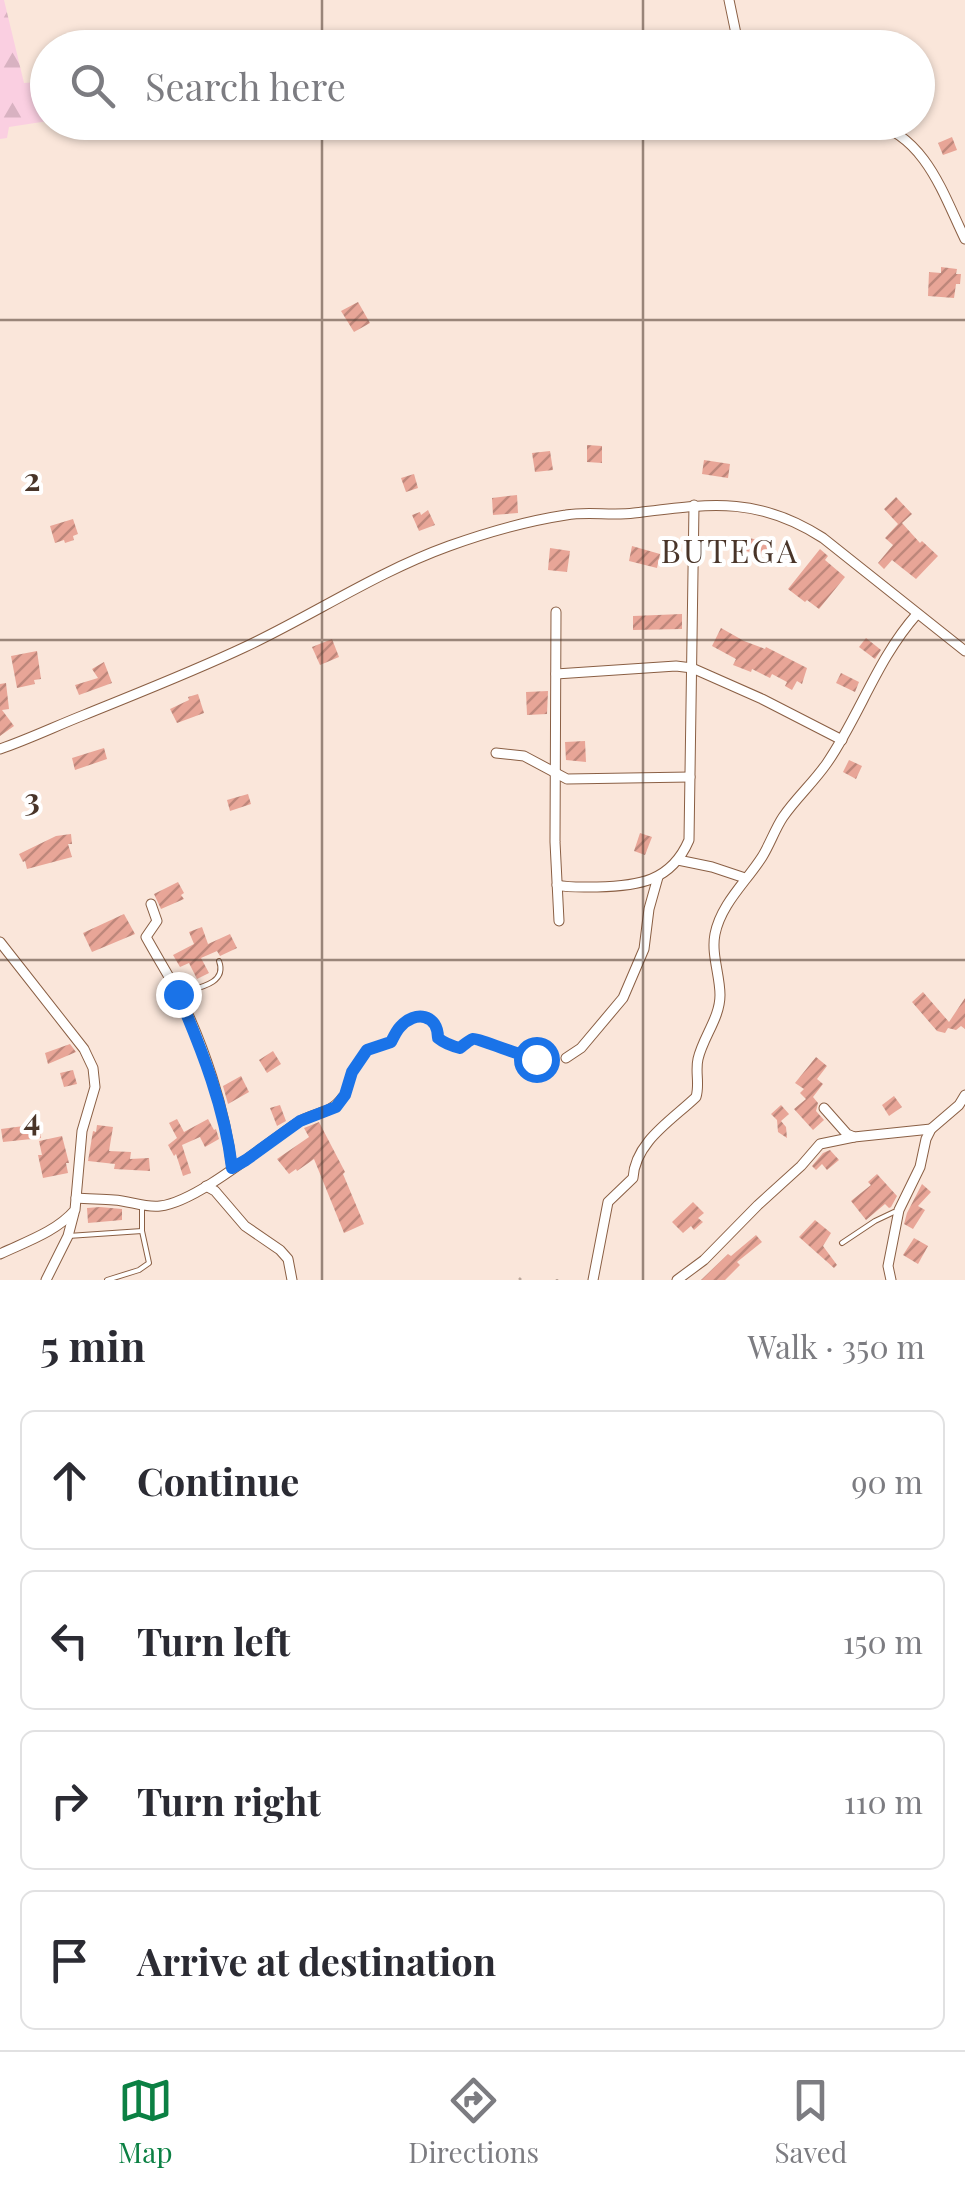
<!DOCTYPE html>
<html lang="en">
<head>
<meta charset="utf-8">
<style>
  :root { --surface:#fff; --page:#f7f7f7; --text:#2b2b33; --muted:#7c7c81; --line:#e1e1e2; --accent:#0b8043 }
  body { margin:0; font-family:"Playfair Display",serif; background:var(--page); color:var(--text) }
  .stop { position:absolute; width:30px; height:30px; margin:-22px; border:8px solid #1a73e8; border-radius:50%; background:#fff }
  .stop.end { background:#1a73e8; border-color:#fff; box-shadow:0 2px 10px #0008 }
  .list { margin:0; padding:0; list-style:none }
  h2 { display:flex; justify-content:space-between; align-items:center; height:130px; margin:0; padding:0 40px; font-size:42px }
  h2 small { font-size:32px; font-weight:400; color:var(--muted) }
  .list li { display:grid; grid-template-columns:65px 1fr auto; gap:30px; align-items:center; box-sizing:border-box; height:140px; margin:0 20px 20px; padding:0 20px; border:2px solid var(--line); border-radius:15px }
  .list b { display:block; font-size:38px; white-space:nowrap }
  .list em { font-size:32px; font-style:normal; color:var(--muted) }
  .icon { flex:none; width:55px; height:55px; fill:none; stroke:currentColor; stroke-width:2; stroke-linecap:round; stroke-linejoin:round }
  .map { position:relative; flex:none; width:965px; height:1280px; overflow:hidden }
  .search { position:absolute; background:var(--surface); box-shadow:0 2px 8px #0004; left:30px; right:30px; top:30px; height:110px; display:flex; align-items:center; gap:25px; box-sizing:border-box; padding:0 35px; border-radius:55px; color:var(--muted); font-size:38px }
  .sheet { height:770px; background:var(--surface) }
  nav { display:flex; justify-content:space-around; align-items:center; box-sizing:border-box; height:140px; border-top:2px solid var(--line); background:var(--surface); font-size:28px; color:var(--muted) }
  nav a { display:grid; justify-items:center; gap:5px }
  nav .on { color:var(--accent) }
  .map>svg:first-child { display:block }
</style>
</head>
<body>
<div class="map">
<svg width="965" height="1280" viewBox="0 0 965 1280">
  <defs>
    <pattern id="forest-firs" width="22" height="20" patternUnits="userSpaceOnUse" patternTransform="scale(2.5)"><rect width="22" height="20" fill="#facfe1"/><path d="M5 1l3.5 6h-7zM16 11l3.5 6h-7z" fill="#d8b2c1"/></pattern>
    <pattern id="building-hatch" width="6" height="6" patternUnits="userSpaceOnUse" patternTransform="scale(2.5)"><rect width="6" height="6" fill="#e8a597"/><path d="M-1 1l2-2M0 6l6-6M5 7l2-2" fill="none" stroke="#be877b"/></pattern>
  </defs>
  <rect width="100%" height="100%" fill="#fae6da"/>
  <path fill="url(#forest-firs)" d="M0 0H4L24 83 47 81 48 121 9 127 7 138 0 139Z"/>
  <g fill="url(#building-hatch)">
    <path d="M952 137 957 150 943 155 938 143Z"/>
    <path d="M941 267 957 269 956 274H961L960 284H956L954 298 928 296 929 272 941 273Z"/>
    <path d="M358 302 370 323 354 332 341 311Z"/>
    <path d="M587 445 602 446V463L587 462Z"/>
    <path d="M550 451 553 470 535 472 532 453Z"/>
    <path d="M704 460 730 464 728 478 702 474Z"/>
    <path d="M414 474 418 488 406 492 401 478Z"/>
    <path d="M517 495 518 513 493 515 492 498Z"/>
    <path d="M896 497 912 514 902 523 920 543 922 541 938 556 916 579 892 560 884 569 878 563 893 545 885 538 898 524 884 509Z"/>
    <path d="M428 510 435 525 419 531 412 515 420 512 421 515Z"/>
    <path d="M73 519 78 534 73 536 74 540 65 543 64 540 55 543 50 526Z"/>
    <path d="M749 538 772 543 769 556 746 551Z"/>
    <path d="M632 546 660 554 657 568 629 561Z"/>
    <path d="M550 548 570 551 567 572 548 570Z"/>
    <path d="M820 549 828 556 825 560 845 577 819 609 807 600 805 602 788 589Z"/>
    <path d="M682 614V629L633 630V616Z"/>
    <path d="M721 628 744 641 765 649 766 647 807 668 802 684 797 681 792 690 785 686 787 682 772 674 770 678 752 669 751 672 733 665 736 659 712 646Z"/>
    <path d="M866 638 881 650 875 659 859 647Z"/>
    <path d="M332 639 339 657 320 665 312 647Z"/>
    <path d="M37 651 41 679 34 680 35 684 17 688 11 656Z"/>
    <path d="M104 662 112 683 79 695 75 685 98 678 92 669Z"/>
    <path d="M841 673 859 682 855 692 836 683Z"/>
    <path d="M6 683 9 709 2 710 14 726 0 736V684Z"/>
    <path d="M548 691 547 714 527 715 526 692Z"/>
    <path d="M198 694 204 713 177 723 170 709 189 700 188 697Z"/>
    <path d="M585 741 586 762 566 760 565 742Z"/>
    <path d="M104 748 107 759 75 770 72 758Z"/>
    <path d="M849 760 862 766 856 779 843 772Z"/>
    <path d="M248 794 251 804 230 811 227 800Z"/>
    <path d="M640 833 652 837 645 855 634 851Z"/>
    <path d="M71 834 72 844H68L72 857 27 869 25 861 23 862 19 854 56 836Z"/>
    <path d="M178 882 184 893 181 895 184 899 161 909 154 894Z"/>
    <path d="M124 914 135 934 92 952 83 933Z"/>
    <path d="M202 927 208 944 230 934 237 948 220 956 217 951 201 958 209 973 197 979 189 963 180 967 173 955 194 944 189 932Z"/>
    <path d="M923 992 949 1022 965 998V1029L961 1026 956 1030 948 1028 945 1033 937 1031 912 1002Z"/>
    <path d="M70 1044 76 1052 48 1064 45 1053Z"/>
    <path d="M273 1051 281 1064 267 1073 259 1060Z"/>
    <path d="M816 1057 827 1066 817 1079 823 1084 813 1097 818 1103 816 1111 824 1120 813 1130 794 1109 806 1099 800 1093 804 1089 795 1083Z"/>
    <path d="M73 1070 77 1084 64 1087 60 1073Z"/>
    <path d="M241 1076 249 1092 228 1104 223 1086Z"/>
    <path d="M894 1096 902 1107 889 1116 882 1105Z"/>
    <path d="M280 1105 286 1121 277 1126 270 1108Z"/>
    <path d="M781 1105 789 1114 781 1121 786 1127 787 1138 778 1132 777 1120 771 1114Z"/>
    <path d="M177 1119 184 1132 208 1119 214 1130 216 1129 219 1139 205 1147 200 1137 182 1145 191 1173 183 1176 176 1154 174 1156 168 1145 177 1138 169 1123Z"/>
    <path d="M319 1122 345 1172 343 1174 364 1224 344 1233 314 1159 297 1171 296 1169 289 1174 277 1159 309 1137 304 1128Z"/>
    <path d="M39 1124 41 1138 3 1142 1 1129Z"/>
    <path d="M97 1125 113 1127 109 1151 131 1152 130 1159 149 1158 150 1171 114 1169 115 1164 88 1161 93 1131 96 1132Z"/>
    <path d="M62 1136 69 1163H66L68 1173 43 1178 38 1155H42L39 1141Z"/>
    <path d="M830 1150 839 1160 827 1170 822 1164 816 1170 812 1166 823 1153Z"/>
    <path d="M877 1174 897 1196 891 1207 889 1208 885 1204 866 1220 851 1201 871 1185 868 1182Z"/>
    <path d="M922 1184 931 1192 918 1206 925 1210 913 1229 904 1224 907 1213Z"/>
    <path d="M693 1202 704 1213 698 1218 703 1222 694 1230 691 1226 683 1233 672 1222Z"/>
    <path d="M100 1207 122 1209V1220L88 1223 87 1208Z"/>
    <path d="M815 1220 831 1233 823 1246 837 1265 834 1268 799 1237Z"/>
    <path d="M756 1235 762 1242 737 1262 740 1265 725 1280H701L728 1254 731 1256Z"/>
    <path d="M914 1238 928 1246 918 1264 903 1255Z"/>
  </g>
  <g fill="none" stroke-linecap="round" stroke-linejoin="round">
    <defs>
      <g id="service">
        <path d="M178 994C195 988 228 985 219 961"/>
        <path d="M68 1236 142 1231"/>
        <path d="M842 1243 875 1221 894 1212"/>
        <path d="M107 1280 139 1270 149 1263 142 1231V1205"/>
      </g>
      <g id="minor">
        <path d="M729 0 739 48"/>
        <path d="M871 122C926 137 943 194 965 239"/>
        <path d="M556 612 555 842 559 921"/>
        <path d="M556 674 676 666 692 668 762 699 842 740"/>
        <path d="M0 749C29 739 56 726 84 715 138 693 192 672 245 647 313 615 377 572 449 546 485 533 527 521 566 515 588 511 611 516 634 513 708 504 756 495 823 538L965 651"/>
        <path d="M496 753 524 756 567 779 690 777"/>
        <path d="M678 860 712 867 745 878"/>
        <path d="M557 885C570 888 584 887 597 887 638 886 671 882 689 840L694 505"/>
        <path d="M151 904 157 921 146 937C156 955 167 973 177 991 204 1045 225 1108 232 1168"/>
        <path d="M0 942 84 1049 93 1068 95 1087 82 1131 75 1210C56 1232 25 1242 0 1254"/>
        <path d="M566 1058 581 1048 623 998 644 949 649 909 658 877"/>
        <path d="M824 1108 847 1134 854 1137 931 1129"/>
        <path d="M206 1186 215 1191 245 1226 280 1250 288 1259 292 1280"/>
        <path d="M76 1198C89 1199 102 1199 114 1200 130 1201 145 1208 160 1206 197 1202 265 1144 297 1123 315 1111 329 1116 343 1097"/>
        <path d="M46 1280 68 1236 74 1213"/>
        <path d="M593 1280 608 1202 633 1178C635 1142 672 1120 696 1097 700 1084 695 1072 698 1059 703 1037 720 1018 720 995 720 975 711 954 715 934 721 904 746 882 762 857 770 844 775 829 783 817 796 798 814 782 827 763 860 715 877 659 917 614"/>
        <path d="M677 1280 704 1260 758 1205 801 1166 820 1144 854 1137"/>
        <path d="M891 1280 888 1266 899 1210 920 1167 926 1139 931 1129 959 1105 965 1095"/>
      </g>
    </defs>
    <use href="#service" stroke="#8a5f44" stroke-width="6"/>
    <use href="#minor" stroke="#8a5f44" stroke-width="11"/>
    <g stroke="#bca89c" stroke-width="2.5" stroke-dasharray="8 5" stroke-linecap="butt">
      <path d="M348 1087 352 1071 367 1050 391 1042C393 1037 396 1031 400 1027 415 1010 438 1014 438 1038L444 1043 460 1049 468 1041 477 1039 526 1058 547 1062 556 1060"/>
      <path d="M519 1278 521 1280"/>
      <path d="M557 1279V1280"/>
    </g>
    <use href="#service" stroke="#fff" stroke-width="4"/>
    <use href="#minor" stroke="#fff" stroke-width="9"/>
  </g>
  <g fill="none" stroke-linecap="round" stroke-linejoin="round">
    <path stroke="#1a73e8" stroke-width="12" d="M178 994C202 1050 225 1108 232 1168L246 1160 300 1121 336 1107 345 1095 352 1072 367 1050 391 1042C393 1038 397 1030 400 1027 415 1010 438 1014 438 1038 444 1043 452 1046 460 1048 461 1047 471 1039 473 1039 477 1038 524 1057 536 1059"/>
  </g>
  <path fill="none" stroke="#493529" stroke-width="2.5" stroke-opacity="0.55" d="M322 0V48M643 0V48M322 122V1280M643 122V1280M0 320H965M0 640H965M0 960H965"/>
  <g text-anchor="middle" stroke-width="8" stroke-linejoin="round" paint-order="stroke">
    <g font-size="32" letter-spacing="2.5" fill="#493529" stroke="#fff">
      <text x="730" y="563">BUTEGA</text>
    </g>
  </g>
  <g font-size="32" text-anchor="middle" font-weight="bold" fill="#493529" stroke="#fff" stroke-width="8" stroke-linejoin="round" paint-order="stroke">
    <text x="32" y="491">2</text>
    <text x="32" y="811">3</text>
    <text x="32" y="1131">4</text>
  </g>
</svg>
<div class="stop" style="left:536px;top:1059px"></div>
<div class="stop end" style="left:178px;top:994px"></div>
<div class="search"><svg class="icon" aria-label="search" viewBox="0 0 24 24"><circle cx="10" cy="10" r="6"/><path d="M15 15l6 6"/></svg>Search here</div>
</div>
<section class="sheet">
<h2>5 min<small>Walk · 350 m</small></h2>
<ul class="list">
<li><svg class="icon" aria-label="ahead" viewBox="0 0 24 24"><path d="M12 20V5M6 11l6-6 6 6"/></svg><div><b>Continue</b></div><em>90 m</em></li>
<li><svg class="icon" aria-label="left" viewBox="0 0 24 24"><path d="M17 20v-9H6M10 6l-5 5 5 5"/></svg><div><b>Turn left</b></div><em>150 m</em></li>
<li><svg class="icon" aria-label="right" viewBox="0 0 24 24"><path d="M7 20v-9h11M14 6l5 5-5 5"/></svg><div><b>Turn right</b></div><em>110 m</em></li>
<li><svg class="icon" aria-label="arrive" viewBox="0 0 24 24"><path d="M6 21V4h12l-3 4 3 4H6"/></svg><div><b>Arrive at destination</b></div></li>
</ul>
</section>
<nav>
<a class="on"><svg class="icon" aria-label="map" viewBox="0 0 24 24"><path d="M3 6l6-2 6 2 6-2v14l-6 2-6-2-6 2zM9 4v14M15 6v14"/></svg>Map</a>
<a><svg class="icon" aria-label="directions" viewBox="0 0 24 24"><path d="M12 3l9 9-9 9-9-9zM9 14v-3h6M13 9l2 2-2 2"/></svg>Directions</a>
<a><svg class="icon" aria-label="saved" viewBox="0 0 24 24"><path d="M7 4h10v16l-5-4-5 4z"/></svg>Saved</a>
</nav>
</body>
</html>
